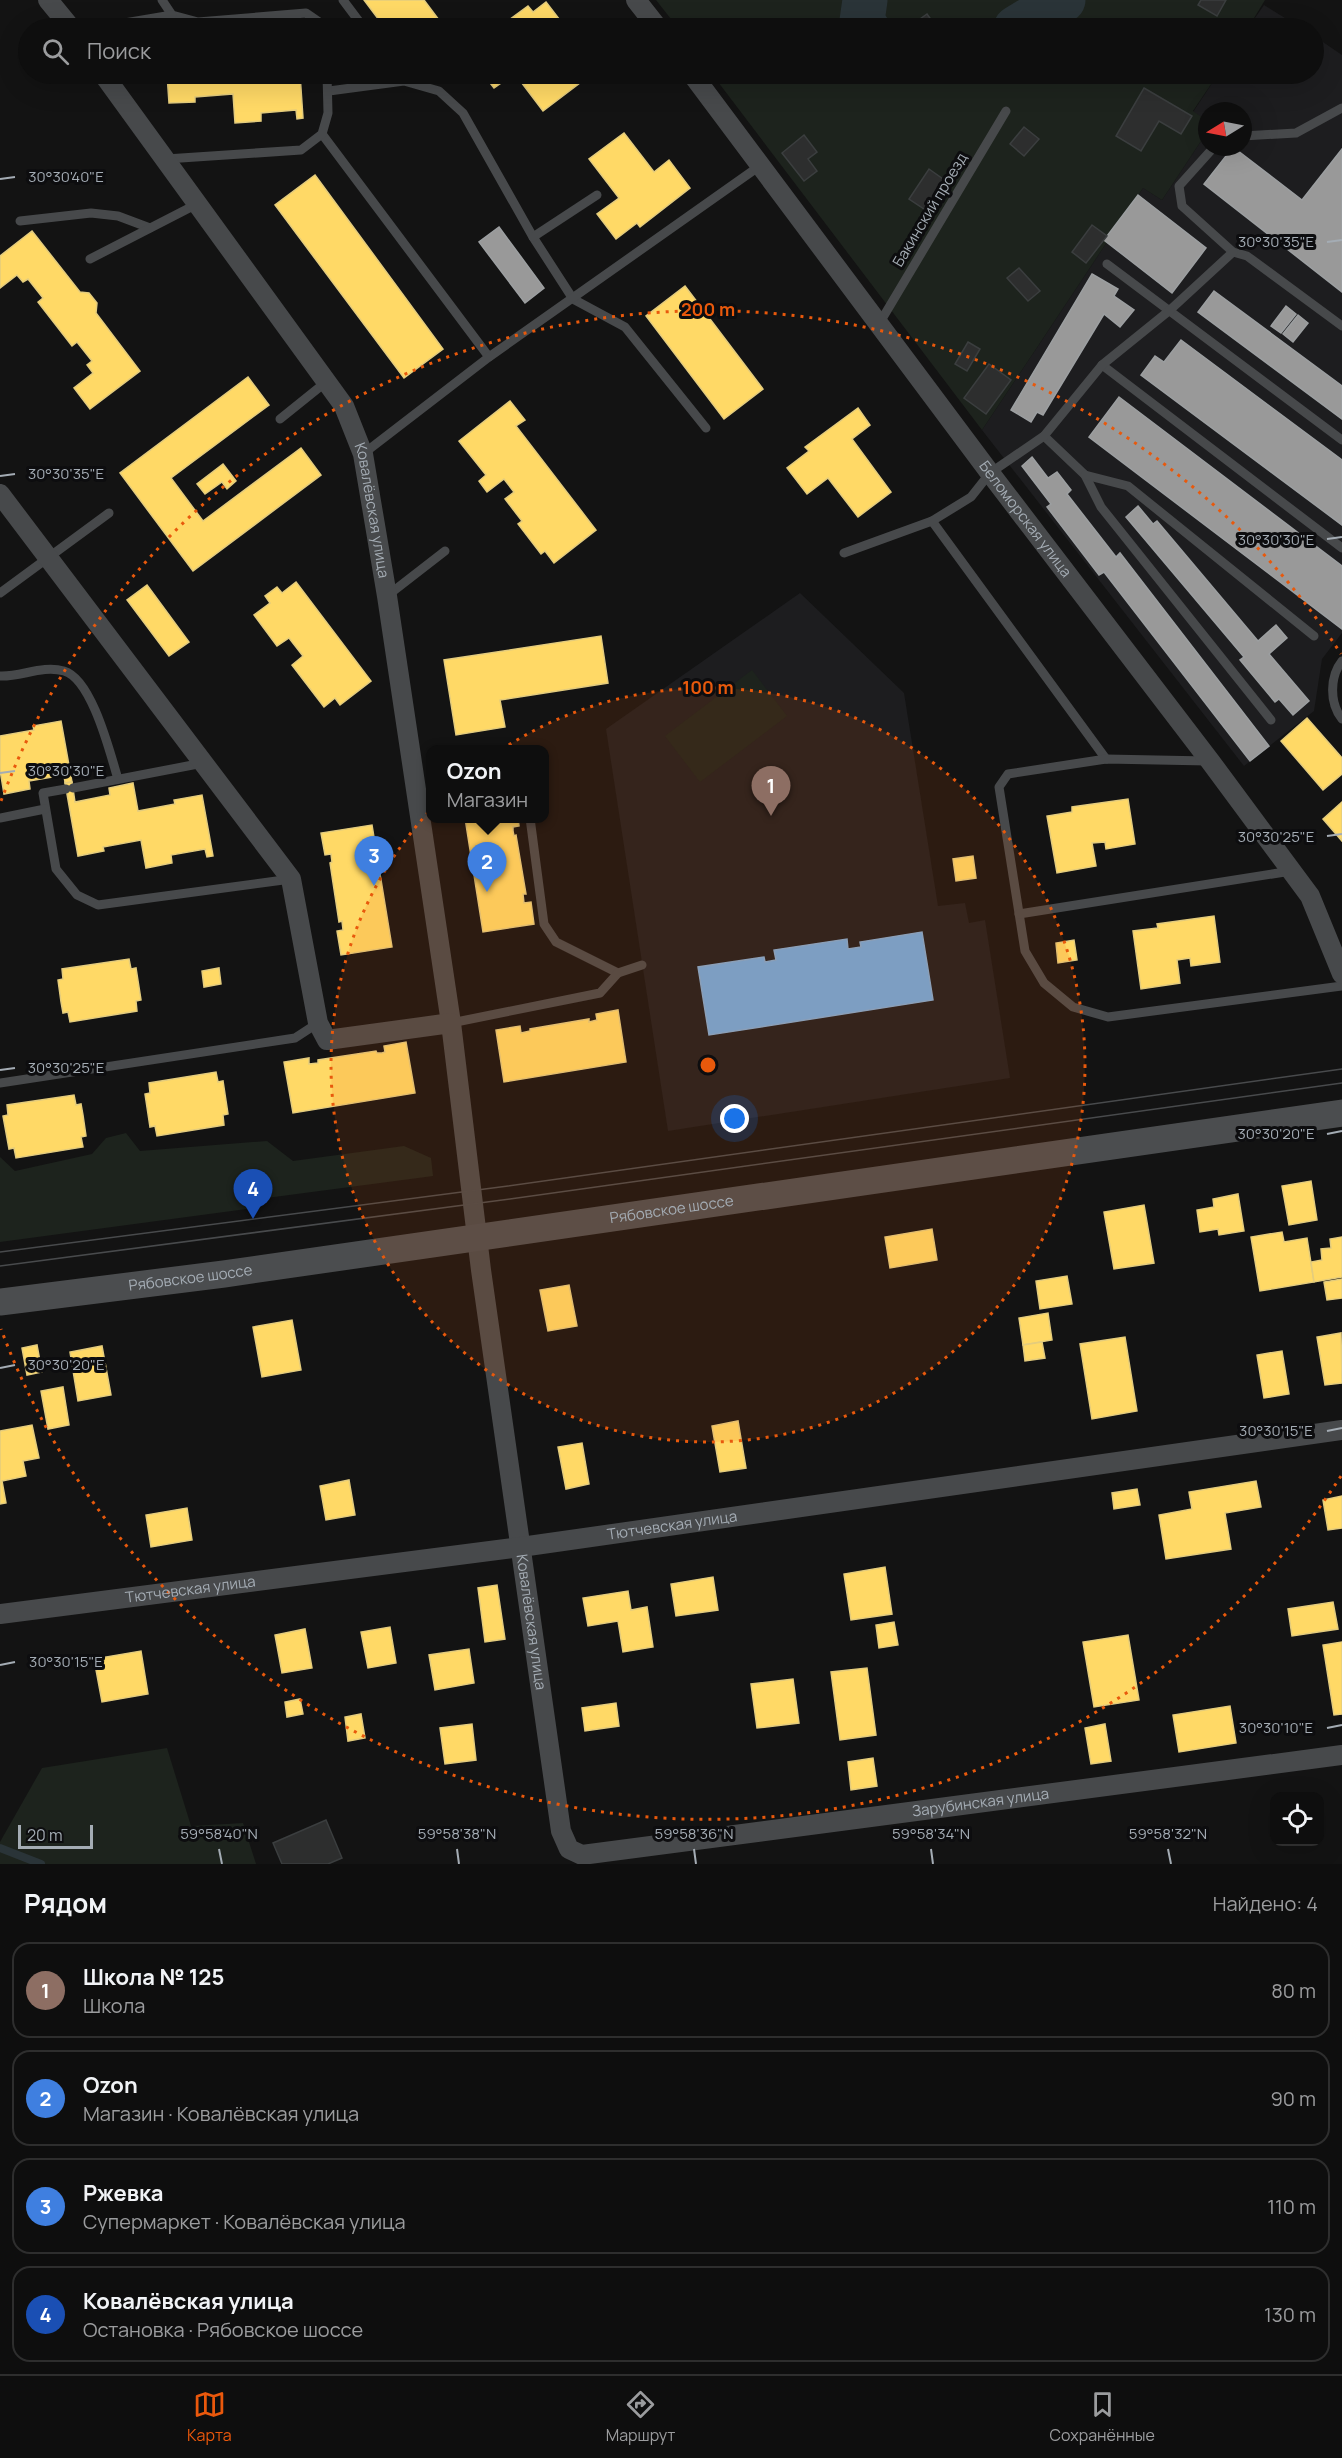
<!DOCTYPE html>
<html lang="ru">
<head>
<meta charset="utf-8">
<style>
  :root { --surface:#0e0e0e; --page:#171717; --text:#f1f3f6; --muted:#9b9c9e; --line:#2e2e2e; --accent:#ea580c }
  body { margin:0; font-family:Manrope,sans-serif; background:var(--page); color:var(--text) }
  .controls { position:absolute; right:18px; bottom:18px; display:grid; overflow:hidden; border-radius:12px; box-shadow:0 6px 24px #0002 }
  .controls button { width:54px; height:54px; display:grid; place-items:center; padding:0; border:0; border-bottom:2px solid var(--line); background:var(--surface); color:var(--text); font:30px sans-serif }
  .compass { position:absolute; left:1198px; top:102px; width:54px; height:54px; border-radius:50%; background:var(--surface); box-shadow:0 6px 24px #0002; rotate:260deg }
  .scale { position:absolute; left:18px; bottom:15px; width:75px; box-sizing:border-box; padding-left:6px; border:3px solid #a4acb4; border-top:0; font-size:16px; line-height:21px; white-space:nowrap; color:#a4acb4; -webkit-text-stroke:4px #0d0d0f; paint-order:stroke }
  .you { position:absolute; left:735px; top:1119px; width:21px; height:21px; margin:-15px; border:4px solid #fff; border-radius:50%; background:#1a73e8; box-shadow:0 0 0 9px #1a73e833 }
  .badge { display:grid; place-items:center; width:39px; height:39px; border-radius:50%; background:var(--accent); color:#fff; font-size:20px; font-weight:700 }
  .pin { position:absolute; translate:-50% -50px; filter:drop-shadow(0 2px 3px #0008) }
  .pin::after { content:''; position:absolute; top:32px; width:21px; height:18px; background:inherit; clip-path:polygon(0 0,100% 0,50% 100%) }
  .popup { position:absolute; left:426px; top:745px; width:123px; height:78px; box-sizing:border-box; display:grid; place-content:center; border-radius:12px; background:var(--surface); filter:drop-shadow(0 2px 4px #0005); font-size:20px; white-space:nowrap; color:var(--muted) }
  .popup b { font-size:22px; color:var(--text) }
  .popup::after { content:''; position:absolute; left:50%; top:100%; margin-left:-12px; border:12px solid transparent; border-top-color:var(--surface) }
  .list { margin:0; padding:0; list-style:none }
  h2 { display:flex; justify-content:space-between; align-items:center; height:78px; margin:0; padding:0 24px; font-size:26px }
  h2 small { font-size:20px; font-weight:400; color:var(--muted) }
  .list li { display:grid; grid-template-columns:39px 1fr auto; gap:18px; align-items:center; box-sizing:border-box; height:96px; margin:0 12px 12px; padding:0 12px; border:2px solid var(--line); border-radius:18px }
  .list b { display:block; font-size:22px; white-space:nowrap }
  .list p { margin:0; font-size:20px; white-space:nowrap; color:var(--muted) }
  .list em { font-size:20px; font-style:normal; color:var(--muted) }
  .icon { flex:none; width:33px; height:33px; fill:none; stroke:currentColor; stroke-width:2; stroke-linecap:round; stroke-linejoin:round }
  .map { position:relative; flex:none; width:1342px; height:1864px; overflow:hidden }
  .search { position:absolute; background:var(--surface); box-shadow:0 6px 24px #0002; left:18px; right:18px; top:18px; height:66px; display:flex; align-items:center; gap:15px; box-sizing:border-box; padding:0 21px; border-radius:33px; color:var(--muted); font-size:22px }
  .sheet { height:510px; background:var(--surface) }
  nav { display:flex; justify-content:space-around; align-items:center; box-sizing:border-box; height:84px; border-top:2px solid var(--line); background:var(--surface); font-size:16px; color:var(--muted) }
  nav a { display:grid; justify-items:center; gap:3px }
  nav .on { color:var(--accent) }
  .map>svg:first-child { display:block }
</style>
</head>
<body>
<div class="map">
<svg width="1342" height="1864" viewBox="0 0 1342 1864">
  <rect width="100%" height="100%" fill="#131313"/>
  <g fill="#1d1d1f">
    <path d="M1264 5 1301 28H1248Z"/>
    <path d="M1314 36 1342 55V633L1322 659 1314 711 1244 766 982 430 1143 188 1162 200 1207 132V147H1243V111H1207V121L1193 112 1218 74H1314Z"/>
    <path d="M800 593 904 693 938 906 965 903 969 923 985 920 1010 1078 668 1131 606 729Z"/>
  </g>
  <g fill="#1d231d">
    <path d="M656 0H1265L1248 28H678Z"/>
    <path d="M712 74H1218L1193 111 1207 121V132L1162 200 1143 188 982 430Z"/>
    <path d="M752 670 787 716 700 782 665 736Z"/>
    <path d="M126 1133 140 1151 267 1141 293 1161 404 1146 431 1158 433 1176 259 1199 254 1208 0 1242V1157L15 1171 92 1154 106 1138Z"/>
    <path d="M167 1748 191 1826 243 1823 256 1864H0V1842L42 1768Z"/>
  </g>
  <g fill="#ffd966" stroke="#e4cc7d" stroke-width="1.5">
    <path d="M364 0H424L445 28H385Z"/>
    <path d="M546 2 566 28H498L528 6 533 12Z"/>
    <path d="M167 74H300L303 118 297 119 296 110 261 113V121L235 123 233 94 195 97V102L169 103Z"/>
    <path d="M483 74H514L494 88Z"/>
    <path d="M515 74H579L584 80 543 111Z"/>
    <path d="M624 133 654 172 669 160 690 188 640 227 637 223 616 239 597 214 619 198 589 159Z"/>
    <path d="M315 175 443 349 404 378 275 205Z"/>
    <path d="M32 231 80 292 89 293 97 303 96 313 140 371 90 409 74 388 93 373 87 365 92 361 77 342 72 346 38 302 43 298 28 279 23 282 17 275 0 288V256Z"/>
    <path d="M685 286 763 389 724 419 646 316Z"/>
    <path d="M248 377 269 405 171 478 203 521 301 448 321 475 193 571 120 473Z"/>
    <path d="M510 401 525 420 516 426 596 530 554 563 545 551 541 554 518 524 522 521 505 499 514 492 504 479 487 492 479 481 486 475 459 441Z"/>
    <path d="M858 408 870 425 852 439 891 492 858 517 828 478 807 494 787 468 809 451 805 447Z"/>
    <path d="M223 464 236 481 227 489 222 482 205 494 197 484Z"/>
    <path d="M296 582 371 681 340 705 335 698 324 707 292 665 303 656 289 638 277 646 254 615 270 603 265 596 277 587 282 593Z"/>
    <path d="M147 585 189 642 169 656 127 600Z"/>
    <path d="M601 636 608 683 500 700 505 727 456 735 444 660Z"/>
    <path d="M1307 718 1342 758V774L1323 790 1281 741Z"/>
    <path d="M61 721 72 782 65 783 64 775 29 781 30 789 4 794 0 770V736L34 730 33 726Z"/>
    <path d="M72 782 75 802 110 795 109 788 133 783 138 811 175 804 174 800 202 795 213 856 207 857 205 849 171 855 172 863 146 868 141 840 103 847 104 851 78 856 65 783Z"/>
    <path d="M1128 799 1135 844 1106 849 1105 842 1092 843 1096 866 1057 873 1047 816 1072 812V807Z"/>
    <path d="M1342 802V841L1323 819Z"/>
    <path d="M465 818H518L519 826 513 827V831L514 836 516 835 526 894H523L524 903 531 902 534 924 483 932Z"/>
    <path d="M372 825 392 947 341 955 337 931 343 930 342 921 339 922 330 863 332 862 331 854 325 855 321 833Z"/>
    <path d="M973 856 976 878 956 881 953 859Z"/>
    <path d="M1214 916 1220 962 1191 966 1190 958 1177 960 1180 983 1141 989 1133 931 1158 928 1157 924Z"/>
    <path d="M1074 940 1077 960 1058 963 1056 943Z"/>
    <path d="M129 959 131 969 136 968 141 1000 136 1001 137 1011 70 1022 68 1012 63 1013 61 1002 58 980 63 979 62 969Z"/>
    <path d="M219 968 221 984 204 987 202 971Z"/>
    <path d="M618 1010 626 1062 504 1082 496 1030 520 1026 521 1033 530 1031V1029L589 1019V1022L597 1020 596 1014Z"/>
    <path d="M406 1042 415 1093 293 1113 284 1062 309 1058V1064L318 1063V1060L376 1051 377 1053H382L385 1052 384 1046Z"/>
    <path d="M216 1072 218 1082 223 1081 228 1114 223 1115 224 1125 157 1136 155 1126 150 1127 145 1094 150 1093 149 1083Z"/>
    <path d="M74 1095 76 1105 81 1104 83 1115 86 1136 81 1137 83 1147 16 1158 14 1148 9 1149 3 1116 8 1115 7 1105Z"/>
    <path d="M1311 1181 1317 1220 1289 1225 1282 1186Z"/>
    <path d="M1238 1194 1244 1231 1219 1235 1218 1229 1200 1232 1197 1210 1214 1207 1213 1199Z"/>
    <path d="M1144 1205 1154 1263 1114 1269 1104 1212Z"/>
    <path d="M932 1229 937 1260 890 1268 885 1237Z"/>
    <path d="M1282 1232 1284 1242 1307 1238 1314 1282 1260 1291 1251 1237Z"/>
    <path d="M1342 1237V1277L1314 1282 1311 1262 1322 1260 1321 1249 1331 1248 1330 1239Z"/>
    <path d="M1067 1276 1072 1304 1040 1309 1036 1281Z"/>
    <path d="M1342 1279V1298L1327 1300 1324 1282Z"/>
    <path d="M569 1285 577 1326 548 1331 540 1290Z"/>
    <path d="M1048 1313 1052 1340 1023 1345 1019 1318Z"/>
    <path d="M292 1320 301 1370 262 1377 253 1327Z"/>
    <path d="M1341 1333 1342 1383 1325 1385 1317 1337Z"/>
    <path d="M1125 1337 1137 1411 1092 1419 1080 1344Z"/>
    <path d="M1042 1342 1045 1358 1025 1361 1023 1345Z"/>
    <path d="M37 1345 42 1372 27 1375 22 1348Z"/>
    <path d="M102 1346 111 1395 78 1401 70 1352Z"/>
    <path d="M1282 1351 1289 1394 1264 1398 1257 1355Z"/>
    <path d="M63 1387 69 1425 48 1429 41 1391Z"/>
    <path d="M738 1421 746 1468 720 1472 712 1426Z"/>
    <path d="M32 1425 39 1458 23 1461 26 1476 2 1481 6 1503 0 1504V1431Z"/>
    <path d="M582 1443 589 1484 566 1489 558 1447Z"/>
    <path d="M349 1480 355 1515 326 1520 320 1486Z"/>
    <path d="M1256 1481 1261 1507 1225 1513 1231 1549 1166 1559 1159 1515 1192 1509 1189 1492Z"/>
    <path d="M1137 1489 1140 1505 1114 1509 1112 1493Z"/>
    <path d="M1342 1496V1528L1328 1530 1323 1500Z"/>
    <path d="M187 1508 192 1540 151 1547 146 1515Z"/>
    <path d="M885 1567 892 1614 851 1620 844 1574Z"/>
    <path d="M713 1577 718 1610 676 1616 671 1584Z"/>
    <path d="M497 1585 505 1639 485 1642 478 1588Z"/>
    <path d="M628 1591 631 1610 647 1607 653 1647 623 1652 618 1621 588 1626 583 1598Z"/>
    <path d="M1333 1602 1338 1629 1292 1636 1288 1609Z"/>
    <path d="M894 1622 898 1645 879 1648 876 1625Z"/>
    <path d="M390 1627 396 1663 368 1668 361 1632Z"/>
    <path d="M305 1629 312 1668 282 1673 275 1635Z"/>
    <path d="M1128 1635 1139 1700 1094 1707 1083 1642Z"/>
    <path d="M1342 1642V1714L1334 1715 1323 1645Z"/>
    <path d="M469 1649 474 1683 435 1690 429 1655Z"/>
    <path d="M141 1651 148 1694 102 1702 94 1659Z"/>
    <path d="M867 1668 876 1735 840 1740 831 1672Z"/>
    <path d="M793 1679 799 1723 757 1728 751 1684Z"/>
    <path d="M300 1699 303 1714 287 1717 285 1702Z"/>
    <path d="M616 1703 619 1726 585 1731 582 1708Z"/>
    <path d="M1230 1706 1236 1743 1179 1752 1173 1715Z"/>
    <path d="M361 1714 365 1738 348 1741 345 1717Z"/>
    <path d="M472 1724 476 1760 445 1764 440 1728Z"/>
    <path d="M1105 1724 1111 1761 1091 1764 1085 1728Z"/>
    <path d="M873 1758 877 1786 851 1790 848 1762Z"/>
  </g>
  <path fill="#6fa8dc" stroke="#7fa9d0" stroke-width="1.5" d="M922 932 933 1000 709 1035 698 967 764 957 765 962 776 960 774 950 847 939 848 949 861 947 860 942Z"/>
  <g fill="#999" stroke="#9c9fa1" stroke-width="1.5">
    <path d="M1233 147 1302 200 1342 149V292L1204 184Z"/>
    <path d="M1138 195 1206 248 1172 293 1104 240Z"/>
    <path d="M499 227 544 288 525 303 479 242Z"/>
    <path d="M1092 274 1118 289 1114 296 1134 310 1120 327 1104 314 1043 415 1037 412 1031 422 1011 410Z"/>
    <path d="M1214 291 1342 386V419L1198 312Z"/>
    <path d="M1286 306 1296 314 1281 333 1271 326Z"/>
    <path d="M1298 315 1308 323 1293 342 1283 334Z"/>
    <path d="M1181 340 1342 460V525L1141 375 1155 356 1164 362Z"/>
    <path d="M1119 397 1342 566V629L1089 437Z"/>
    <path d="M1032 457 1048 478 1057 472 1071 490 1067 494 1116 557 1120 553 1269 746 1250 761 1104 572 1099 575 1047 507 1051 504 1022 466Z"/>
    <path d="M1138 506 1153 524 1157 521 1258 641 1276 625 1287 638 1269 654 1309 701 1293 715 1279 699 1275 702 1240 660 1244 657 1126 517Z"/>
  </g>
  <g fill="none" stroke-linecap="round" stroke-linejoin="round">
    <path stroke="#2a3438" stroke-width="8" d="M0 1848 41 1864"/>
    <g stroke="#2a3438" stroke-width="45">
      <path d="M865 0 862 21 867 28"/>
      <path d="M1016 28 1063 0"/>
    </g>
  </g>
  <g fill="#2d2e2e" stroke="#3b3e3f" stroke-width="1.5">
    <path d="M1201 0H1226L1217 16 1198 5Z"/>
    <path d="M927 14 937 28H916L913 24Z"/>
    <path d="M1088 20 1091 28H1059Z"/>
    <path d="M1144 88 1192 116 1181 134 1159 121 1141 151 1116 136Z"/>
    <path d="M1024 127 1039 139 1024 156 1010 144Z"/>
    <path d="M804 135 817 152 808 159 817 171 804 181 782 153Z"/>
    <path d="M929 169 950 184 930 213 909 199Z"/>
    <path d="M1092 225 1107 236 1086 263 1072 252Z"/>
    <path d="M1019 268 1040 291 1028 301 1007 278Z"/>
    <path d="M968 342 980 349 967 371 955 364Z"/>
    <path d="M989 364 1011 380 986 414 964 398Z"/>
    <path d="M326 1820 342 1858 328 1864H282L273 1843Z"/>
  </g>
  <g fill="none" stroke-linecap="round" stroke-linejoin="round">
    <g stroke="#47494b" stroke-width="9">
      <path d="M162 0 172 15 198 22 306 13 322 24V28"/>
      <path d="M343 0 364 28"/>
      <path d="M95 28 172 15"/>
      <path d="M329 91 404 81 439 91 463 113 533 237 573 299 625 327 706 428"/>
      <path d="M322 134 489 357"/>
      <path d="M1243 136 1296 133 1342 108"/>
      <path d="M1214 147 1179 186 1182 206 1233 252 1247 256 1342 326"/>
      <path d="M166 159 301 150 322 134 328 113 327 74"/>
      <path d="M20 221 91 213 118 216 150 228"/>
      <path d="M533 237 597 195"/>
      <path d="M90 259 197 204"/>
      <path d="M1107 264 1342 440"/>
      <path d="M879 324 1006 111"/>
      <path d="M1102 365 1342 548"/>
      <path d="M280 419 326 382"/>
      <path d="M1044 436 1085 475 1101 507 1271 720"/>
      <path d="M363 454 489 357 761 165"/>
      <path d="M1085 475 1128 486 1314 636"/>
      <path d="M932 521 1106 759"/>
      <path d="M844 553 932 521 971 497 990 473 1044 436 1102 365 1170 310 1233 252"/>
      <path d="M0 593 109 513"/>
      <path d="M387 596 445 551"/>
      <path d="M1342 661C1330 676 1329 703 1342 719"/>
      <path d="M0 676C21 677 42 665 64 671 92 679 110 753 118 779"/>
      <path d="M1208 761 1106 759 1008 774 999 787 1025 951 1044 983 1073 1007 1108 1017 1342 986"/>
      <path d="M73 788 203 763"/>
      <path d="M66 789 43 793 56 869 77 895 98 905 291 879"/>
      <path d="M0 818 45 809"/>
      <path d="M530 818 544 924 556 942 618 973"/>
      <path d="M1019 914 1291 871"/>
      <path d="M451 1023 600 993 618 973 642 965"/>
      <path d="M0 1083 295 1038 318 1023"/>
    </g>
    <g stroke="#47494b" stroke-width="20">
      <path d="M48 0 71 28"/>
      <path d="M636 0 658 28"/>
      <path id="s1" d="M103 74 344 406 363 454 387 596 451 1023"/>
      <path id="s2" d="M692 74 990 473 1210 761 1310 896 1342 974"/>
      <path id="s3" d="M0 494 291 879 318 1023 327 1040 451 1023 481 1270 561 1831 569 1849 582 1855 1342 1755"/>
      <path id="s4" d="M0 1614 521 1547 1342 1430"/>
    </g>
    <path stroke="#4b4d4f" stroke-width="27" id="s5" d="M0 1302 224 1274 1342 1113"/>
    <g stroke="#484a4c" stroke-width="1.5">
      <path d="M0 1252 508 1186 1342 1069"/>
      <path d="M0 1266 510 1199 1342 1083"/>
    </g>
  </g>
  <path fill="none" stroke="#a4acb4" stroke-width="2" d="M0 179 15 177M1327 242 1342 240M0 476 15 474M1327 539 1342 537M0 773 15 771M1327 836 1342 834M0 1070 15 1068M1327 1134 1342 1131M0 1368 15 1365M1327 1431 1342 1428M0 1665 15 1662M1327 1728 1342 1725M219 1849 222 1864M457 1849 459 1864M694 1849 696 1864M931 1849 933 1864M1168 1849 1171 1864"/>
  <circle cx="708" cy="1065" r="377" fill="#e8590c" fill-opacity=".12"/>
  <g fill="none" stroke="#e8590c" stroke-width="3" stroke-dasharray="3 6">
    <circle cx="708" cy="1065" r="377"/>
    <path d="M1341 1476A755 755 0 0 1 1 1329M1 801A755 755 0 0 1 1341 654"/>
  </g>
  <g text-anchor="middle" stroke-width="6" stroke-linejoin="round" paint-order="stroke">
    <g font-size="15" fill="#a4acb4" stroke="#0d0d0f">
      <text transform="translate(930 210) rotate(-59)" y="5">Бакинский проезд</text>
      <text dy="5" stroke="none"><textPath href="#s1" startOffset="519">Ковалёвская улица</textPath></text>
      <text dy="5" stroke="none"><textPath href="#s2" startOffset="556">Беломорская улица</textPath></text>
      <text dy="5" stroke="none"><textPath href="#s5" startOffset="678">Рябовское шоссе</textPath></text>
      <text dy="5" stroke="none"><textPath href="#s5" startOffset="192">Рябовское шоссе</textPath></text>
      <text dy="5" stroke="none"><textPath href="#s4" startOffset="678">Тютчевская улица</textPath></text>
      <text dy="5" stroke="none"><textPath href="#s4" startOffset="192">Тютчевская улица</textPath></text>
      <text dy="5" stroke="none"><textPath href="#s3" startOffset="1378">Ковалёвская улица</textPath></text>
      <text dy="5" stroke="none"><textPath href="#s3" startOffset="2025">Зарубинская улица</textPath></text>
    </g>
  </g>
  <g font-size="15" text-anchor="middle" fill="#a4acb4" stroke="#0d0d0f" stroke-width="6" stroke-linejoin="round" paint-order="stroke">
    <text x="66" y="182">30°30'40"E</text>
    <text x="1276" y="247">30°30'35"E</text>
    <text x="66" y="479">30°30'35"E</text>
    <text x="1276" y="545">30°30'30"E</text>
    <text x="66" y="776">30°30'30"E</text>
    <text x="1276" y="842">30°30'25"E</text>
    <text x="66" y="1073">30°30'25"E</text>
    <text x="1276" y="1139">30°30'20"E</text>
    <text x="66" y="1370">30°30'20"E</text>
    <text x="1276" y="1436">30°30'15"E</text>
    <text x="66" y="1667">30°30'15"E</text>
    <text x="1276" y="1733">30°30'10"E</text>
    <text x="219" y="1839">59°58'40"N</text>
    <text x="457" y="1839">59°58'38"N</text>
    <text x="694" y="1839">59°58'36"N</text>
    <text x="931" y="1839">59°58'34"N</text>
    <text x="1168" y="1839">59°58'32"N</text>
  </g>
  <circle cx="708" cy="1065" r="9" fill="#e8590c" stroke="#0d0d0f" stroke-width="3"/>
  <g font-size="18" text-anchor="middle" font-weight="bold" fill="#e8590c" stroke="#0d0d0f" stroke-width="6" stroke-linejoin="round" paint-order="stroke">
    <text x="708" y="316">200 m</text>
    <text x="708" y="694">100 m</text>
  </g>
</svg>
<div class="controls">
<button><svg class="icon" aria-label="locate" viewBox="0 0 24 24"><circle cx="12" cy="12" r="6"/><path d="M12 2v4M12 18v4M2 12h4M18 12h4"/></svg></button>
</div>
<svg class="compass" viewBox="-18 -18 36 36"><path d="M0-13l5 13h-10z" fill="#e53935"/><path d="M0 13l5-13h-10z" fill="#9b9c9e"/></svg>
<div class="scale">20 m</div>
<div class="you"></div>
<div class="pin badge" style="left:771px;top:816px;background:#8d6e63">1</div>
<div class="pin badge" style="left:487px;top:892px;background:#3f7fe0">2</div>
<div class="popup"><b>Ozon</b>Магазин</div>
<div class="pin badge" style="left:374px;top:886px;background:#3f7fe0">3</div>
<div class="pin badge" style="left:253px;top:1219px;background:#1a4fb4">4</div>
<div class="search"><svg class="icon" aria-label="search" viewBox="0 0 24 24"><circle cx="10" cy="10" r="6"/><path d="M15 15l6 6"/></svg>Поиск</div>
</div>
<section class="sheet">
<h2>Рядом<small>Найдено: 4</small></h2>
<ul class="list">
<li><span class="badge" style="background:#8d6e63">1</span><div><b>Школа № 125</b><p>Школа</p></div><em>80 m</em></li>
<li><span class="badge" style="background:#3f7fe0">2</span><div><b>Ozon</b><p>Магазин · Ковалёвская улица</p></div><em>90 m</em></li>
<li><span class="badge" style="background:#3f7fe0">3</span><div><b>Ржевка</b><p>Супермаркет · Ковалёвская улица</p></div><em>110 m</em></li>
<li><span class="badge" style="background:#1a4fb4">4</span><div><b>Ковалёвская улица</b><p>Остановка · Рябовское шоссе</p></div><em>130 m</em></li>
</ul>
</section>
<nav>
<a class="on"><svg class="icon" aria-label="map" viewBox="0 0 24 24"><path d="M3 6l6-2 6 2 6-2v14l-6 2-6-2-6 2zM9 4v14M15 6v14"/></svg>Карта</a>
<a><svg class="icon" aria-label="directions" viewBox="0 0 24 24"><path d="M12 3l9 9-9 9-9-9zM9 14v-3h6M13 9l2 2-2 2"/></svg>Маршрут</a>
<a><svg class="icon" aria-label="saved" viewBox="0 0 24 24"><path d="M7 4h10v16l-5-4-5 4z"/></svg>Сохранённые</a>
</nav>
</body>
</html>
